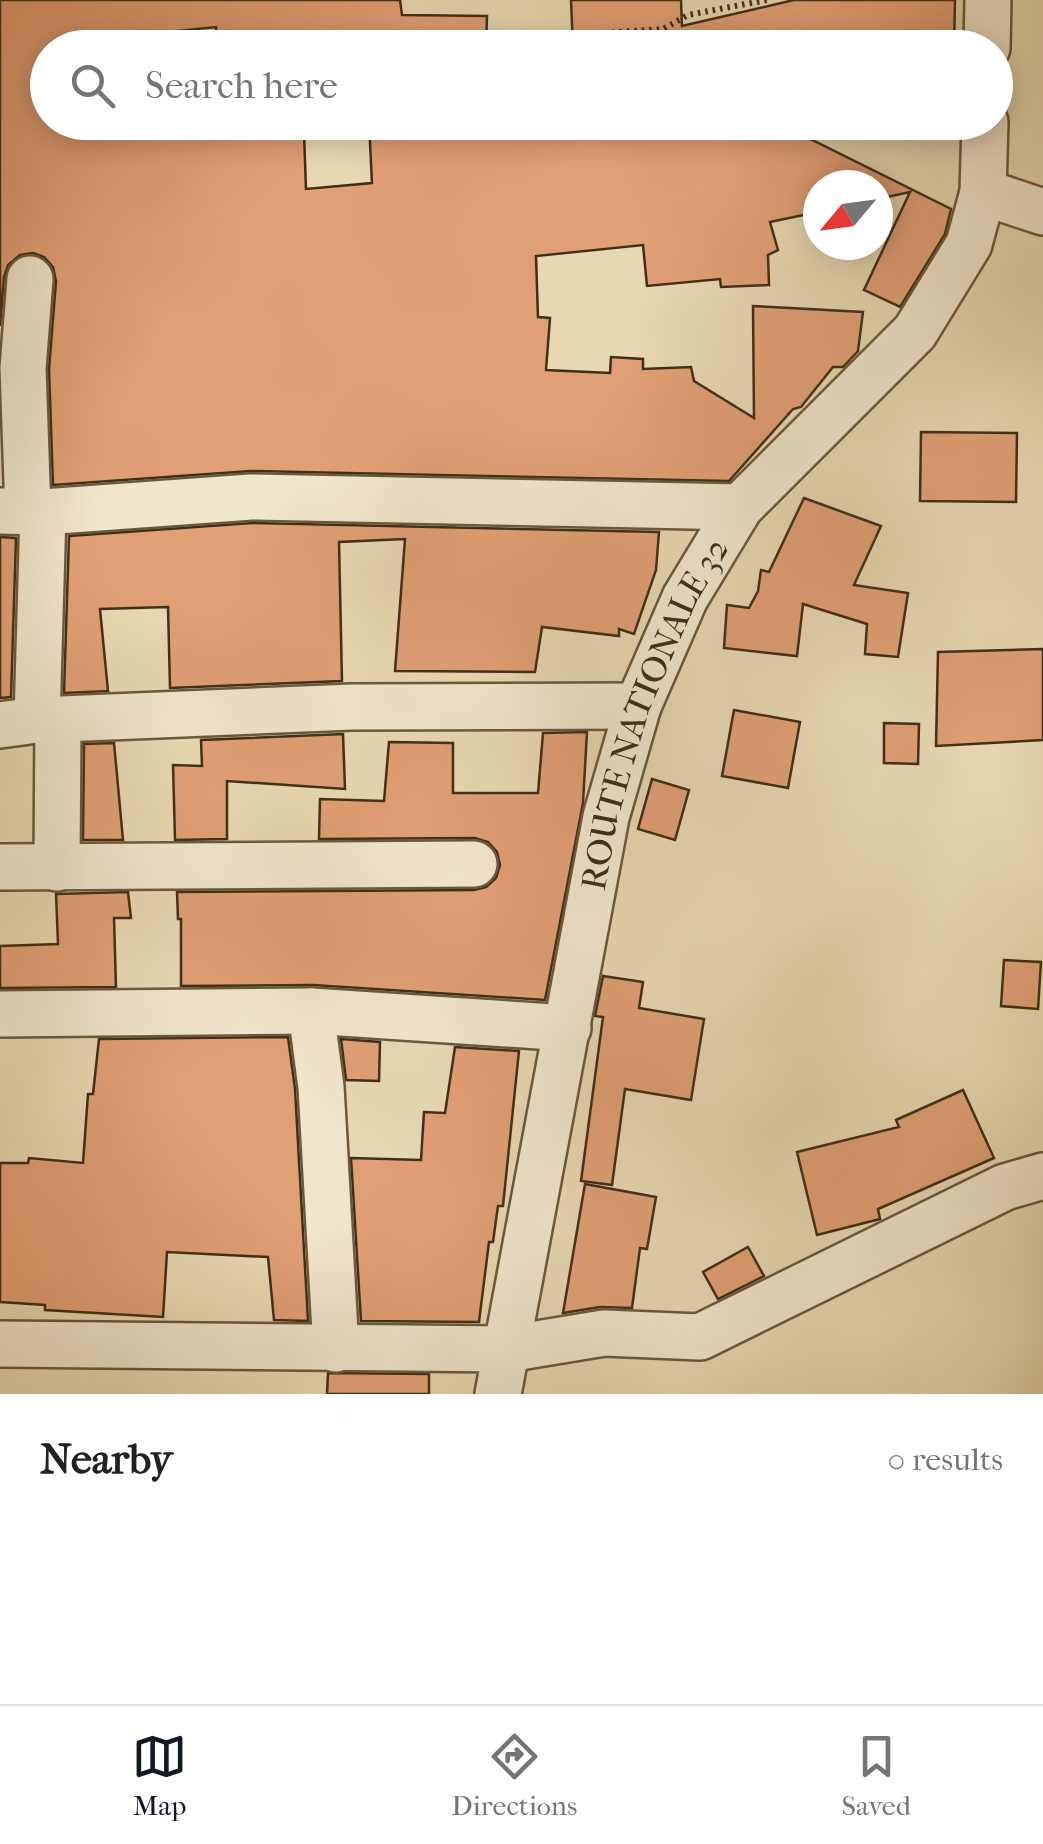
<!DOCTYPE html>
<html lang="en">
<head>
<meta charset="utf-8">
<style>
  :root { --surface:#fff; --page:#f6f6f6; --text:#202124; --muted:#757577; --line:#e0e0e0; --accent:#111827 }
  body { margin:0; font-family:"IM FELL French Canon",serif; background:var(--page); color:var(--text) }
  .compass { position:absolute; left:803px; top:170px; width:90px; height:90px; border-radius:50%; background:var(--surface); box-shadow:0 5px 25px #0003; rotate:241deg }
  .list { margin:0; padding:0; list-style:none }
  h2 { display:flex; justify-content:space-between; align-items:center; height:130px; margin:0; padding:0 40px; font-size:42px }
  h2 small { font-size:32px; font-weight:400; color:var(--muted) }
  .icon { flex:none; width:55px; height:55px; fill:none; stroke:currentColor; stroke-width:2; stroke-linecap:round; stroke-linejoin:round }
  .map { position:relative; flex:none; width:1043px; height:1394px; overflow:hidden }
  .search { position:absolute; background:var(--surface); box-shadow:0 5px 25px #0003; left:30px; right:30px; top:30px; height:110px; display:flex; align-items:center; gap:25px; box-sizing:border-box; padding:0 35px; border-radius:55px; color:var(--muted); font-size:38px }
  .sheet { height:310px; background:var(--surface) }
  nav { display:flex; justify-content:space-around; align-items:center; box-sizing:border-box; height:140px; border-top:2px solid var(--line); background:var(--surface); font-size:28px; color:var(--muted) }
  nav a { display:grid; justify-items:center; gap:5px }
  nav .on { color:var(--accent) }
  .map>svg:first-child { display:block }
</style>
</head>
<body>
<div class="map">
<svg width="1043" height="1394" viewBox="0 0 1043 1394">
  <rect width="100%" height="100%" fill="#e8d8b1"/>
  <filter id="stains"><feTurbulence type="fractalNoise" baseFrequency=".002" numOctaves="4"/><feColorMatrix values="0 0 0 0 .2 0 0 0 0 .09 0 0 0 0 .02 0 0 0 .5 -.17"/></filter>
  <radialGradient id="worn" r=".72"><stop offset=".6" stop-color="#630" stop-opacity="0"/><stop offset="1" stop-color="#630" stop-opacity=".3"/></radialGradient>
  <g fill="#e19f75" stroke="#3f2e18" stroke-width="2.5">
    <path d="M0 0H400L402 15 487 16 486 48H352V42L285 45V48H218L216 27 98 39 94 48H48V122H275L276 135 304 133 306 189 372 183 369 122H487V130L499 129V135L586 128V122H776L951 209 945 234 900 307 864 290 910 192 878 199V185H818V212L770 222 778 250 768 255 769 285 721 287 720 279 647 286 643 245 536 256 538 317 550 318 546 370 610 373 611 357 643 359V369L691 367 694 381 754 418 753 306 863 312 858 351 843 367H833L801 407 793 409 729 481 251 471 53 485 49 369 56 281 53 267 44 257 33 253 20 255 8 265 4 277 0 326Z"/>
    <path d="M571 0H681L682 26 794 0H955L954 48H573Z"/>
    <path d="M921 432 1017 433 1016 502 920 501Z"/>
    <path d="M804 498 881 526 854 585 908 593 898 657 865 654 867 624 803 604 797 656 724 648 727 605 749 608 758 591 761 570 769 572Z"/>
    <path d="M252 523 659 532 656 570 634 634 619 629V636L542 627 535 672 395 671 405 539 339 542 342 681 170 688 168 607 100 609 108 691 64 693 69 536Z"/>
    <path d="M0 537 16 538 11 697 0 698Z"/>
    <path d="M1043 649V740L936 746 938 652Z"/>
    <path d="M734 710 800 722 788 788 722 776Z"/>
    <path d="M884 723 919 724 918 764 884 763Z"/>
    <path d="M587 732 583 803 545 1000 313 985 181 986V919H178L177 892 474 890 486 887 496 878 500 865 497 852 488 842 475 838 319 839 320 799 384 801 389 742 453 743V793H538L543 733Z"/>
    <path d="M343 734 345 789 227 781V839L175 840 173 765 202 766 201 740Z"/>
    <path d="M114 743 123 840H83L84 744Z"/>
    <path d="M652 779 689 790 675 840 638 829Z"/>
    <path d="M128 892 131 918H114L116 987 0 988V946L58 944 56 894Z"/>
    <path d="M1004 960 1041 962 1038 1009 1001 1006Z"/>
    <path d="M603 976 643 982 639 1008 704 1019 691 1100 625 1089 612 1185 581 1181 603 1017 595 1016Z"/>
    <path d="M288 1037 295 1089 308 1321 274 1320 268 1257 167 1252 163 1317 45 1310V1305L0 1302V1163H28L29 1158 83 1163 88 1094H93L99 1039Z"/>
    <path d="M341 1039 380 1042 379 1081 346 1080Z"/>
    <path d="M455 1047 519 1051 503 1206H498L493 1242H489L479 1322 361 1321 351 1158 421 1160 424 1112 445 1113Z"/>
    <path d="M963 1090 994 1158 878 1209 880 1219 817 1235 797 1152 899 1127 896 1120Z"/>
    <path d="M585 1184 656 1197 647 1249 640 1248 632 1308 600 1307 563 1313Z"/>
    <path d="M748 1247 764 1276 718 1299 703 1272Z"/>
    <path d="M328 1373 429 1374V1394H327Z"/>
  </g>
  <g fill="none" stroke-linecap="round" stroke-linejoin="round">
    <defs>
      <g id="minor">
        <path d="M987 48 988 0"/>
        <path d="M983 192 1043 212"/>
        <path d="M0 511 43 512 251 497 740 507"/>
        <path d="M28 512 23 368 30 279"/>
        <path d="M37 720 43 512"/>
        <path d="M0 725 37 720 352 707 638 706"/>
        <path d="M0 867 474 864"/>
        <path d="M57 868 58 720"/>
        <path d="M311 1011 321 1087 336 1349"/>
        <path d="M0 1014 311 1011 568 1028"/>
        <path d="M0 1344 507 1349 604 1333 700 1337 1005 1187 1043 1176"/>
        <path id="s1" d="M498 1394 606 817 638 706 685 598 740 507 915 332 969 244 983 192 985 122"/>
      </g>
    </defs>
    <use href="#minor" stroke="#69583e" stroke-width="50"/>
    <path stroke="#3f2e18" stroke-width="6" stroke-dasharray="2.5 5" stroke-linecap="butt" d="M548 48V37L663 29 688 15 767 0"/>
    <use href="#minor" stroke="#f0e6cc" stroke-width="45"/>
  </g>
  <g text-anchor="middle" stroke-width="8" stroke-linejoin="round" paint-order="stroke">
    <g font-size="35" fill="#3f2e18" stroke="#f0e6cc">
      <text dy="12" stroke="none"><textPath href="#s1" startOffset="700">ROUTE NATIONALE 32</textPath></text>
    </g>
  </g>
  <rect width="100%" height="100%" filter="url(#stains)"/>
  <rect width="100%" height="100%" fill="url(#worn)"/>
</svg>
<svg class="compass" viewBox="-18 -18 36 36"><path d="M0-13l5 13h-10z" fill="#e53935"/><path d="M0 13l5-13h-10z" fill="#757577"/></svg>
<div class="search"><svg class="icon" aria-label="search" viewBox="0 0 24 24"><circle cx="10" cy="10" r="6"/><path d="M15 15l6 6"/></svg>Search here</div>
</div>
<section class="sheet">
<h2>Nearby<small>0 results</small></h2>
<ul class="list">
</ul>
</section>
<nav>
<a class="on"><svg class="icon" aria-label="map" viewBox="0 0 24 24"><path d="M3 6l6-2 6 2 6-2v14l-6 2-6-2-6 2zM9 4v14M15 6v14"/></svg>Map</a>
<a><svg class="icon" aria-label="directions" viewBox="0 0 24 24"><path d="M12 3l9 9-9 9-9-9zM9 14v-3h6M13 9l2 2-2 2"/></svg>Directions</a>
<a><svg class="icon" aria-label="saved" viewBox="0 0 24 24"><path d="M7 4h10v16l-5-4-5 4z"/></svg>Saved</a>
</nav>
</body>
</html>
